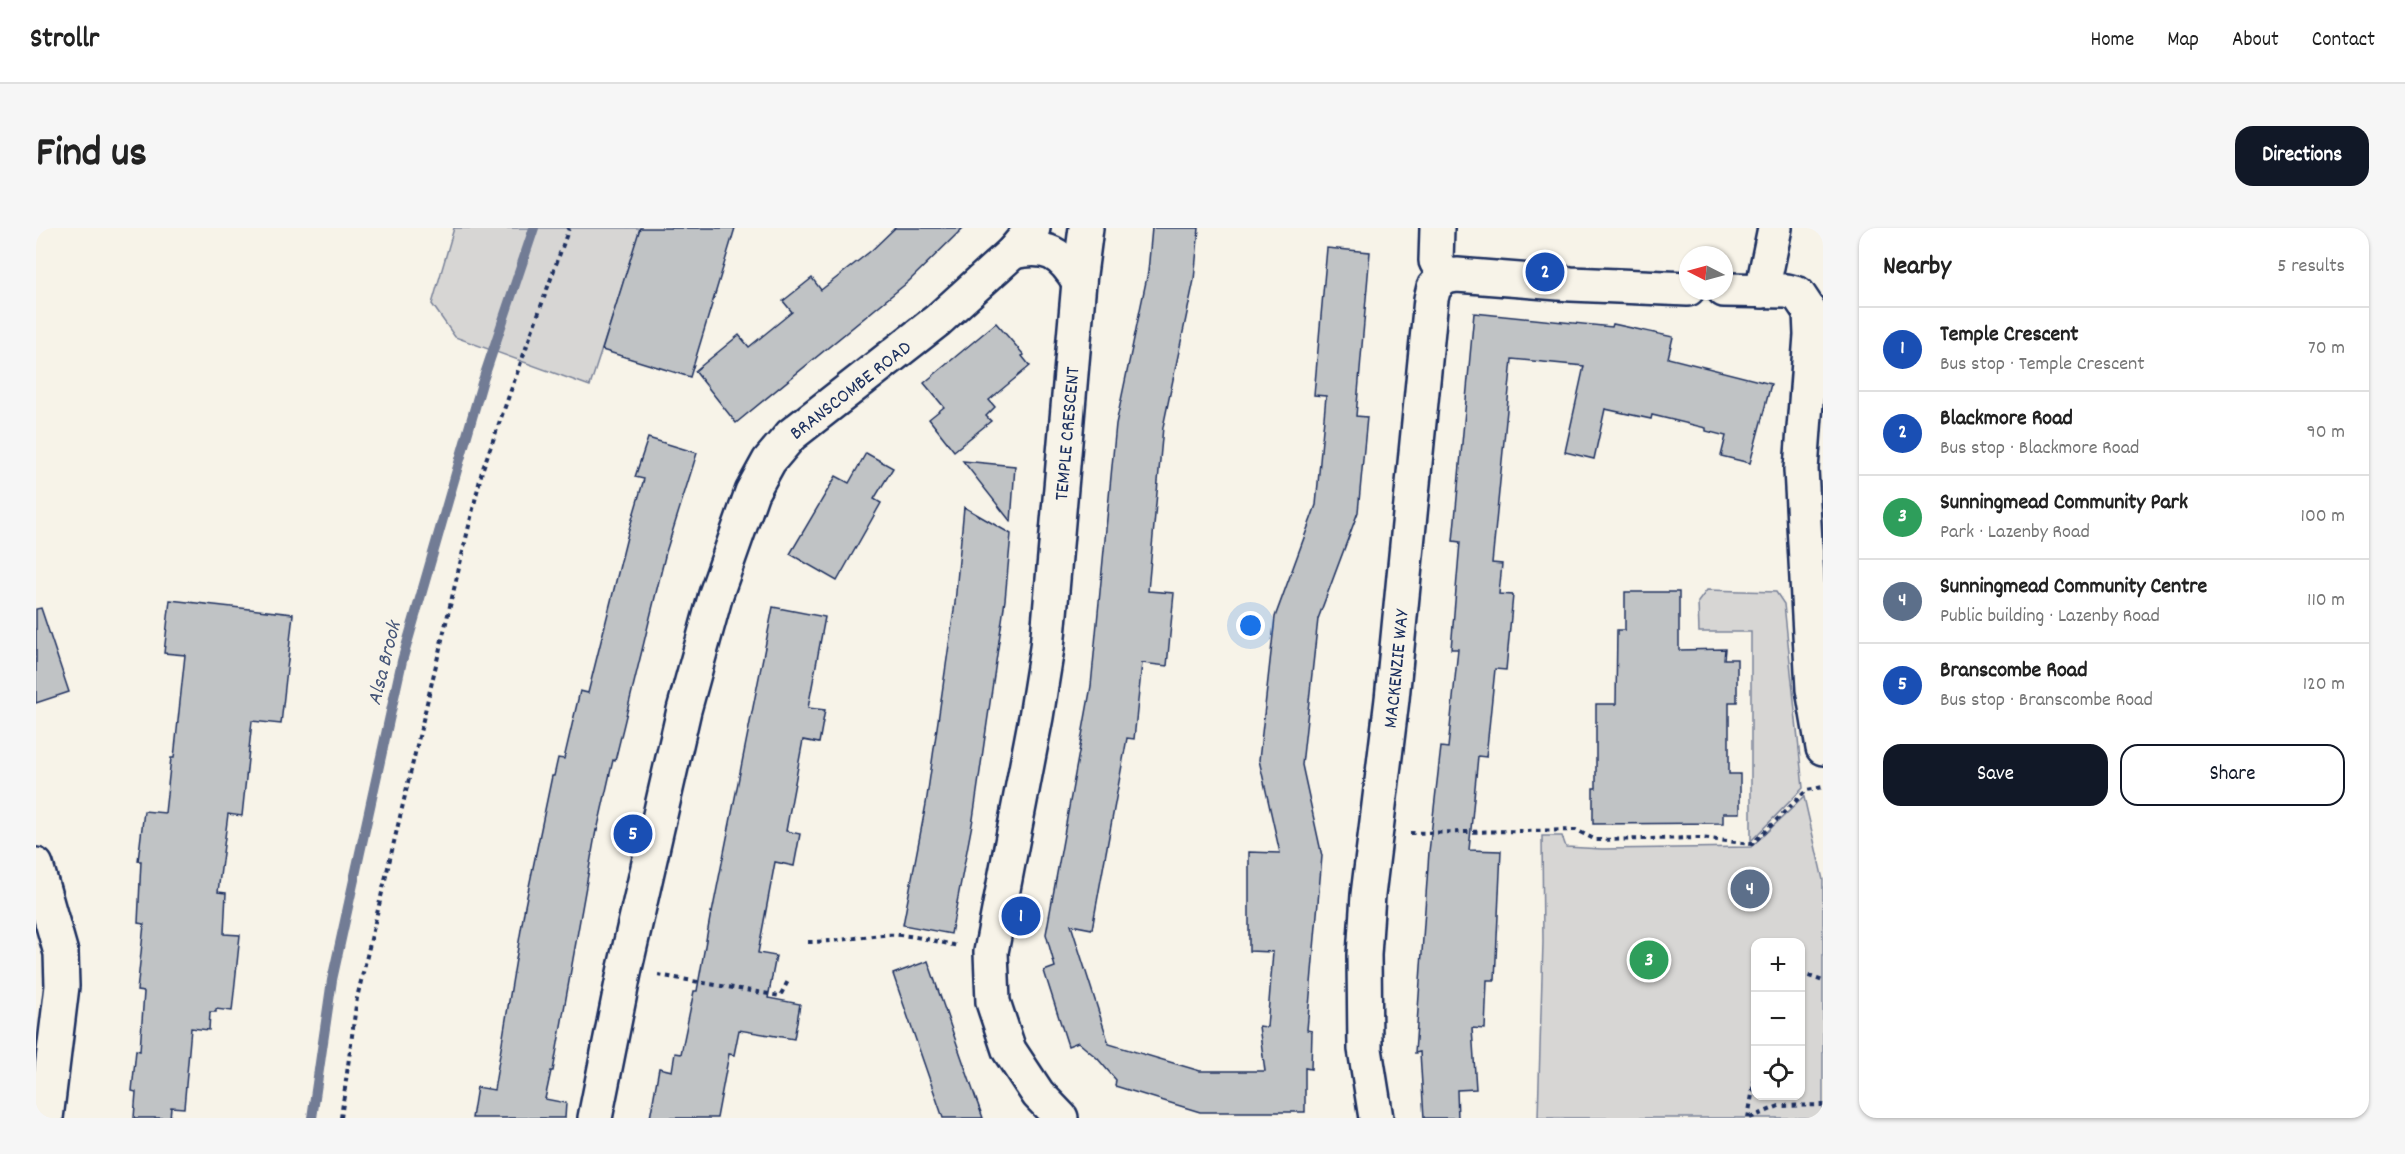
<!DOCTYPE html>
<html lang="en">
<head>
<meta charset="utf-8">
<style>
  :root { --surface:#fff; --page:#f6f6f6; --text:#222; --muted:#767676; --line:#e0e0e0; --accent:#111827 }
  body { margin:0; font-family:Dekko,sans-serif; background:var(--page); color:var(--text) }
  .controls { position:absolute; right:18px; bottom:18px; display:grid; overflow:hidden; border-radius:12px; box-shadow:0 2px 4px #0004 }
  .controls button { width:54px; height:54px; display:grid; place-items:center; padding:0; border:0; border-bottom:2px solid var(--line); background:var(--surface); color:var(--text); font:30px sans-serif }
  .compass { position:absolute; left:1643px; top:18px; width:54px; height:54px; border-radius:50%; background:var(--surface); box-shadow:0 2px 4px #0004; rotate:276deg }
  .you { position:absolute; left:1215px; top:398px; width:21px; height:21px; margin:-15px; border:4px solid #fff; border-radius:50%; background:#1a73e8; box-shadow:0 0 0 9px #1a73e833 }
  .badge { display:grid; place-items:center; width:39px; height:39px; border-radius:50%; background:var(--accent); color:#fff; font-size:20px; font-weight:700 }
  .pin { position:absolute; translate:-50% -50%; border:3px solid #fff; box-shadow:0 2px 6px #0006 }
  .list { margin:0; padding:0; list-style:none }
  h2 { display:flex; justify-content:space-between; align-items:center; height:78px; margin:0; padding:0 24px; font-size:26px }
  h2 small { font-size:20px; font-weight:400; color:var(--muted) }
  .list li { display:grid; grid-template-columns:39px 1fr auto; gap:18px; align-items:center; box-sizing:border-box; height:84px; padding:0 24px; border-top:2px solid var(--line) }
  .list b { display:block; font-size:22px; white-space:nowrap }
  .list p { margin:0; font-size:20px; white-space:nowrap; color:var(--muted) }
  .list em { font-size:20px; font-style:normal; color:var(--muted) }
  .actions { display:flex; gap:12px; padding:18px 24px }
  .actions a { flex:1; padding:14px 0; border:2px solid var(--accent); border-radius:18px; text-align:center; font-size:21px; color:var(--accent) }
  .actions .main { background:var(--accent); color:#fff }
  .icon { flex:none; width:33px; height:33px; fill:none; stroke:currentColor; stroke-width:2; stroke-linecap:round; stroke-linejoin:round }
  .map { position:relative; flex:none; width:1787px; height:890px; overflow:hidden; border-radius:18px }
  header { display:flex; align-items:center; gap:36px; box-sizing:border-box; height:84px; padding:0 30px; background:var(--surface); border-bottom:2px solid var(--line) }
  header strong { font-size:28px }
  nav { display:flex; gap:33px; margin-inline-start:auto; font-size:21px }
  .intro { display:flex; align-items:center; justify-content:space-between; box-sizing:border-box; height:144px; padding:0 36px }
  h1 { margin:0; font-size:42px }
  .button { padding:15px 27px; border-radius:18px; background:var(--accent); color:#fff; font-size:21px; font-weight:700 }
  main { display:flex; gap:36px; padding:0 36px }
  aside { flex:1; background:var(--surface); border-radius:18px; box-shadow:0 2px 4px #0004 }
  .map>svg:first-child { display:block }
</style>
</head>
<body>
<header>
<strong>Strollr</strong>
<nav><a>Home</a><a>Map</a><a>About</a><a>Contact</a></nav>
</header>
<div class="intro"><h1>Find us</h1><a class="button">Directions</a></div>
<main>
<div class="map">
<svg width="1787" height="890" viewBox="0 0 1787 890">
  <rect width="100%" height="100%" fill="#f7f3e8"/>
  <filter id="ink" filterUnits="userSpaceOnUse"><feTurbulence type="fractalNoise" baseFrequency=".0167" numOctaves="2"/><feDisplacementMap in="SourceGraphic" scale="12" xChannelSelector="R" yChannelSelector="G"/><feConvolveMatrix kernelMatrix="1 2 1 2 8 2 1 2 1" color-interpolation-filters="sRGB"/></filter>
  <g filter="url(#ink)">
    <g fill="#d7d6d4" stroke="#798299" stroke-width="1.5" fill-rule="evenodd">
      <path d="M418 0H605L554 158 419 109 396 76Z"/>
      <path d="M1671 362 1740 364 1748 376 1767 560 1715 613V404H1663L1662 374Z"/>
      <path d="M1768 569 1787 652V890H1502L1507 714 1506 608H1526L1530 619 1566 621 1715 619ZM1720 714H1764V868H1720Z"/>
    </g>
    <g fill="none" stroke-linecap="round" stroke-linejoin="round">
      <path stroke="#727c95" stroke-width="10" d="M276 890 296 752 366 433 446 155 498 0"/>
    </g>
    <g fill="#c0c3c5" stroke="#1b2f5e" stroke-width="1.5">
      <path d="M604 0H699L654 149 566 122Z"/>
      <path d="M859 0H927L872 54 700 195 659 143 703 107 713 119 756 84 747 73 776 50 785 62 836 22Z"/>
      <path d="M1116 0H1163L1158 52 1127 199 1112 363 1138 365 1131 438 1106 435 1098 511 1091 510 1056 701 1035 697 1073 816 1164 843H1229L1223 798 1231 799 1237 724 1213 723V624L1244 625 1223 532 1239 389 1280 277 1290 168 1278 167 1291 20 1334 24 1320 188 1331 189 1322 284 1282 391 1266 537 1286 628 1271 802 1276 803 1275 841 1269 840V884H1164L1079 858 1080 852 1062 831 1042 814 1032 818 1008 743 1019 739 1010 706 1055 458 1080 196 1112 44Z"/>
      <path d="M1438 85 1576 99 1577 96 1637 109 1632 130 1735 156 1714 235 1685 228 1690 208 1670 203V200L1616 187 1615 191 1569 181 1558 231 1529 224 1548 138 1476 131 1456 335 1466 336 1463 366 1477 367 1470 442 1459 441 1450 529 1442 528 1433 622 1465 623 1459 752H1451L1449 801 1436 800 1440 861 1421 862 1422 890H1388L1384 824 1379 825 1393 624 1405 519 1412 520 1422 421H1415L1424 314 1417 313Z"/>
      <path d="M960 95 988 127 986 128 994 138 953 172 959 179 950 188 955 193 918 223 893 191 908 179 888 155Z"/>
      <path d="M612 210 661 225 630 324 579 533 577 532 561 603 560 602 517 843H515L509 871 530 875 529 890H436L441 859 458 862 489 678 516 548H518L522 530 528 531 544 463 552 465 592 305 608 251 599 249Z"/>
      <path d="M830 225 857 240 838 271 845 275 801 353 754 326 800 248 813 255Z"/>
      <path d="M927 233 979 238 975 294Z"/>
      <path d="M928 279 975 306 969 372 937 591 915 706 867 697 890 576 919 375Z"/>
      <path d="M1589 364H1643V422L1689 421 1688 431H1701V474H1693V546H1704V585H1687V595L1557 596V560H1560V476H1580L1581 402H1589Z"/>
      <path d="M134 372 257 386 245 496 216 493 206 588 192 586 182 664 190 665 188 706 204 707 196 783 180 781V784H174L173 802 155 800 148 880 135 879 134 890H98L100 864 96 863 100 822 104 823 108 764 101 763 108 696 102 695 105 633H102L108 583 129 585 135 530H138L149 427 128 425Z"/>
      <path d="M737 379 789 389 772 480 789 482 783 515 767 512 750 603 764 606 758 638 739 634 722 725 740 728 732 770 764 776 758 811 703 802 698 827 693 826 681 890H614L623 840 636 843 639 825 645 826 658 763H661L675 684 676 685Z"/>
      <path d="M5 380 33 464 0 475V381Z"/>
      <path d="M892 733 940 871 947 890H907L857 746Z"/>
    </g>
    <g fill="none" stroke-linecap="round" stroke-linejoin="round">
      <defs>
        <g id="street">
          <path d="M977 24C1011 17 1025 24 1043 54"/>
          <path d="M1409 49 1421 47 1535 56 1652 61"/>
          <path d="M1688 62 1751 63 1762 66 1774 84 1775 107 1765 241 1777 461 1787 520"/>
          <path d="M1726 63 1739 0"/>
          <path d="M0 637 25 725 26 758 10 890"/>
          <path id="s1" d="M559 890 589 740 648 482 680 366 716 264 733 233 755 207 902 92 977 24 997 0"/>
          <path id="s2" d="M1025 890 1002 866 973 822 957 774 955 724 1000 489 1011 420 1043 54 1050 0"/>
          <path id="s3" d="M1340 890 1329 821 1328 727 1332 667 1356 471 1395 71 1398 59 1409 49 1400 33 1401 0"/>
        </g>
      </defs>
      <use href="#street" stroke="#1b2f5e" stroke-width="38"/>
      <g stroke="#1b2f5e" stroke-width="4" stroke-dasharray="4.5 4.5" stroke-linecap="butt">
        <path d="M1374 605 1540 602 1560 612 1664 610 1716 616 1771 562 1787 559"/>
        <path d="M772 714C798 714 822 709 847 707 872 705 898 713 922 718"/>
        <path d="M1764 745 1787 753"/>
        <path d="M622 747 744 768 753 751"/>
        <path d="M305 890 321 770 446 243 533 0"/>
        <path d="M1712 890 1720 843"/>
        <path d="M1714 890 1743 878 1787 877"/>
      </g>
      <use href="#street" stroke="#f7f3e8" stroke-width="33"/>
    </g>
  </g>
  <g text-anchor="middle" stroke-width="4.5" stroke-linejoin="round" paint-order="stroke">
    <g font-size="20" fill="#1b2f5e" stroke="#f7f3e8">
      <text dy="7" stroke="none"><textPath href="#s1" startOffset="790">BRANSCOMBE ROAD</textPath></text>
      <text dy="7" stroke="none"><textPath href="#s2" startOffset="711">TEMPLE CRESCENT</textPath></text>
      <text dy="7" stroke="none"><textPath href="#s3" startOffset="452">MACKENZIE WAY</textPath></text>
    </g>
    <g font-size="21" font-style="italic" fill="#465679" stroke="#f7f3e8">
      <text transform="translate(347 435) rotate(-76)" y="7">Alsa Brook</text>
    </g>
  </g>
</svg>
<div class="controls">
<button>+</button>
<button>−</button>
<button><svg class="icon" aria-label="locate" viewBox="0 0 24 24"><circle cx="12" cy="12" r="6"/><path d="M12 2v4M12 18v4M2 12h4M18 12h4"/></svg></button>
</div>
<svg class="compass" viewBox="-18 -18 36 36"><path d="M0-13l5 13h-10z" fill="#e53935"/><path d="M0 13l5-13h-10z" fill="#767676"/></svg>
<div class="you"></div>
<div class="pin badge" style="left:985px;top:688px;background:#1a4fb4">1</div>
<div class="pin badge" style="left:1509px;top:44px;background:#1a4fb4">2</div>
<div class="pin badge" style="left:1613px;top:732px;background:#2e9e5b">3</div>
<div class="pin badge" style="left:1714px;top:661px;background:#5c6f8a">4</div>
<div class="pin badge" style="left:597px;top:606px;background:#1a4fb4">5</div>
</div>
<aside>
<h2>Nearby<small>5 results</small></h2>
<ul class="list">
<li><span class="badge" style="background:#1a4fb4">1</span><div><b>Temple Crescent</b><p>Bus stop · Temple Crescent</p></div><em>70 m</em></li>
<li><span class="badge" style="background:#1a4fb4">2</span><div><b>Blackmore Road</b><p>Bus stop · Blackmore Road</p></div><em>90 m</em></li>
<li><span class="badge" style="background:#2e9e5b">3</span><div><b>Sunningmead Community Park</b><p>Park · Lazenby Road</p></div><em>100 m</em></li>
<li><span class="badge" style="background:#5c6f8a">4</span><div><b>Sunningmead Community Centre</b><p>Public building · Lazenby Road</p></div><em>110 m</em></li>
<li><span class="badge" style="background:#1a4fb4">5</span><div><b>Branscombe Road</b><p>Bus stop · Branscombe Road</p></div><em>120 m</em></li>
</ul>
<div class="actions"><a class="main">Save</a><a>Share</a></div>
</aside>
</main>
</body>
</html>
